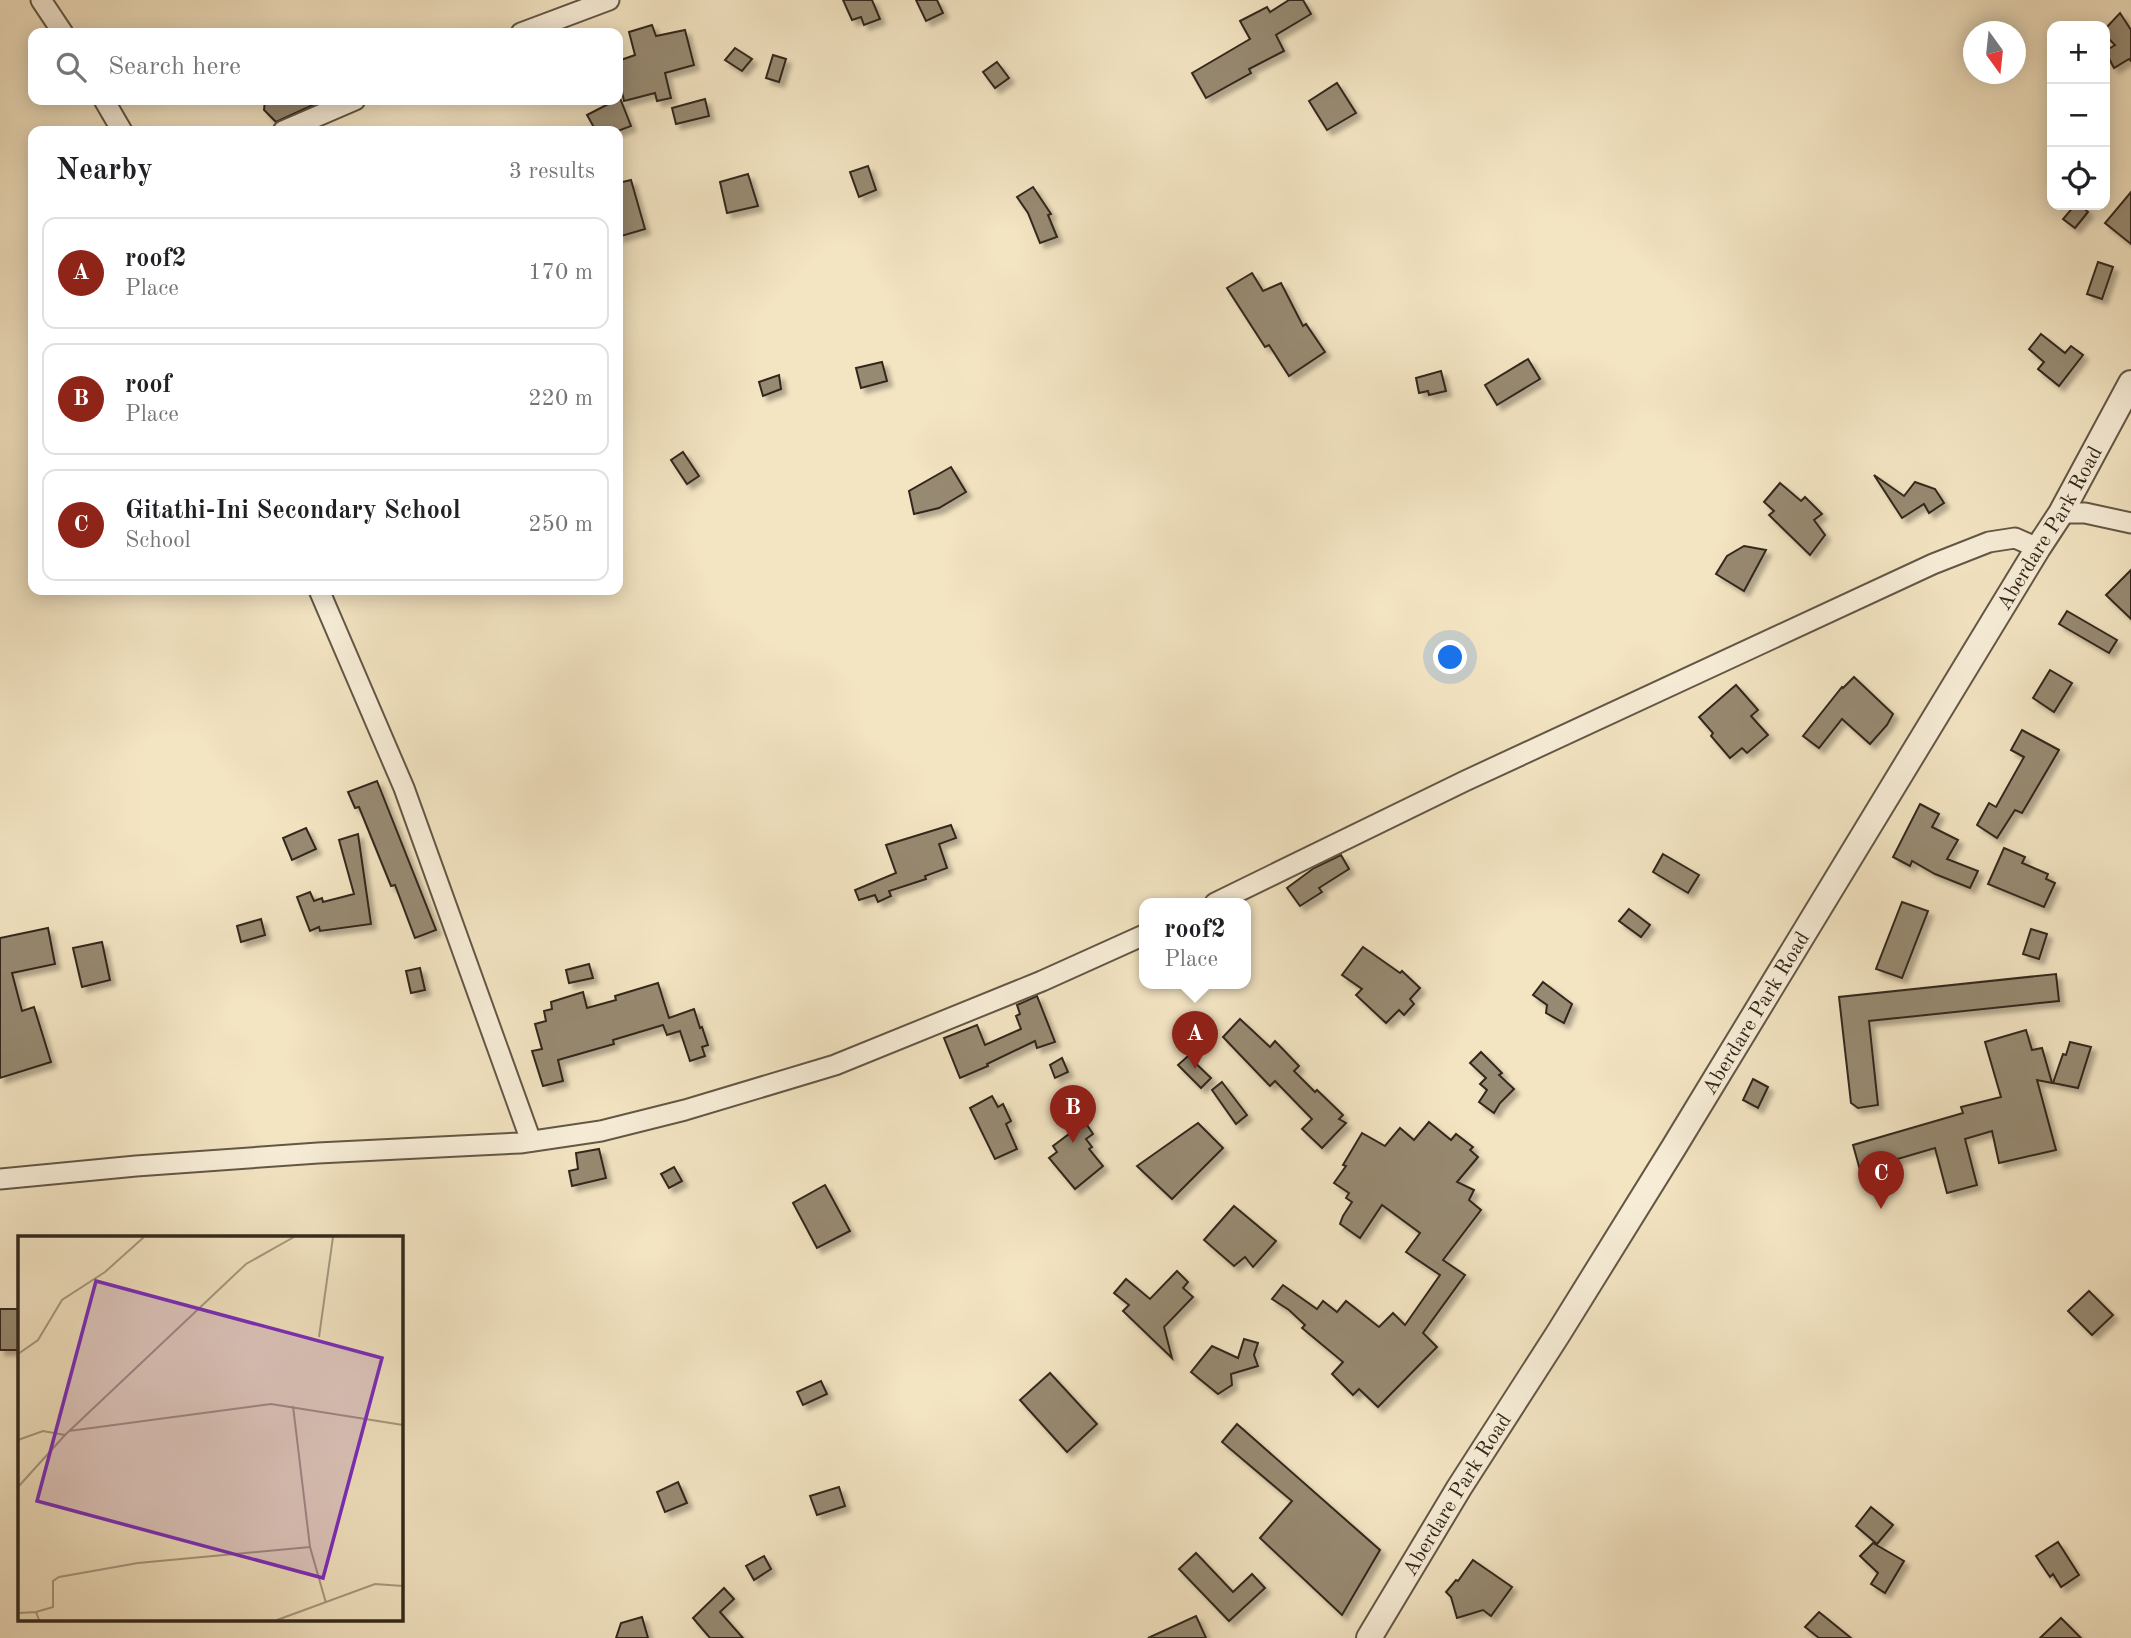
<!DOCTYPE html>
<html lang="en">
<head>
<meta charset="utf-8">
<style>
  :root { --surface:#fff; --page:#f6f6f6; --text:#202124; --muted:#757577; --line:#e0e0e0; --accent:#8f2418 }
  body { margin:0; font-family:"Old Standard TT",serif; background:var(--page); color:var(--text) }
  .controls { position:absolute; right:21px; top:21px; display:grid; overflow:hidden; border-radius:14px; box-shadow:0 4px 18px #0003 }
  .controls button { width:63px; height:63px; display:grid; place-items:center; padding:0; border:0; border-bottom:2px solid var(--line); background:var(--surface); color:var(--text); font:35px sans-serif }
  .compass { position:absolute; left:1963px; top:21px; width:63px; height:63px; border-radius:50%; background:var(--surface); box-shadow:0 4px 18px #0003; rotate:165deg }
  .you { position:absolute; left:1451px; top:658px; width:24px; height:24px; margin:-18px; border:5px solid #fff; border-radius:50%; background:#1a73e8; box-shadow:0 0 0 10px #1a73e833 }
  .badge { display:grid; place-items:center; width:46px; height:46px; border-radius:50%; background:var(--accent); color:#fff; font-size:23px; font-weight:700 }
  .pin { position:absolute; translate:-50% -58px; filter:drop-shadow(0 2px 4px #0008) }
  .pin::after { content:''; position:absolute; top:37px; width:24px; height:21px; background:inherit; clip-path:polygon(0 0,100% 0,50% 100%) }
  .popup { position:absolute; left:1139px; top:898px; width:112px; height:91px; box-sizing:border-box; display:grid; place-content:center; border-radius:14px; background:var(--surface); filter:drop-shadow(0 2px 5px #0005); font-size:23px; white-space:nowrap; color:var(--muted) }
  .popup b { font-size:26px; color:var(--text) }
  .popup::after { content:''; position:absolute; left:50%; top:100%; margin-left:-14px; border:14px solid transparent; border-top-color:var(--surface) }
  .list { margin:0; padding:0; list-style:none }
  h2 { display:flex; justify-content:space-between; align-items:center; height:91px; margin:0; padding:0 28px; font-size:30px }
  h2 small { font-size:23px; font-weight:400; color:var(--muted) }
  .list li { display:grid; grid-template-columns:46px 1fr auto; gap:21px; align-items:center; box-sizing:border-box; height:112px; margin:0 14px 14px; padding:0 14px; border:2px solid var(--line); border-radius:14px }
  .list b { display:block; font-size:26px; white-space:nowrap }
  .list p { margin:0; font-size:23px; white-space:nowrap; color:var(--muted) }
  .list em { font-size:23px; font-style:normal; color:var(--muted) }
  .icon { flex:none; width:38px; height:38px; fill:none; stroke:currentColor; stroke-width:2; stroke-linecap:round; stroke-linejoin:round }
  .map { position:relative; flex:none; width:2131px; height:1638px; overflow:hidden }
  .search { position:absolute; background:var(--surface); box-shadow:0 4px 18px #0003; left:28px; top:28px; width:595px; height:77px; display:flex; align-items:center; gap:18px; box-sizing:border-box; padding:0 24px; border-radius:14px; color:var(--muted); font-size:26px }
  .panel { position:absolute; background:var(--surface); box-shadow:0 4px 18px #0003; left:28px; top:126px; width:595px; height:469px; border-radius:14px }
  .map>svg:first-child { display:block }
</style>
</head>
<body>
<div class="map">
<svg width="2131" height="1638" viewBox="0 0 2131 1638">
  <defs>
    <filter id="shadow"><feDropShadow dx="5" dy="5" stdDeviation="2" flood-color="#0004"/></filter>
  </defs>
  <rect width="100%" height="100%" fill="#f3e4c2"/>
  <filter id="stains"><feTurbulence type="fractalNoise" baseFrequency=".00286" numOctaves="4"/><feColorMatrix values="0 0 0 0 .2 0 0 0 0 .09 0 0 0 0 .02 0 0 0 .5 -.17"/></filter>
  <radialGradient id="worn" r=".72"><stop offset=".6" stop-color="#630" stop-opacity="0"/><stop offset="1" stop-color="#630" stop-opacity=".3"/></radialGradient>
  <g fill="#978a72" stroke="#33281c" stroke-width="2" filter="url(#shadow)">
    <path d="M843 0H872L880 19 864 25 861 17 852 20Z"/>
    <path d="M916 0H937L943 13 926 21Z"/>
    <path d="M1289 0H1303L1311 14 1276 35 1284 51 1249 69 1251 73 1206 98 1192 73 1250 39 1240 21 1267 7 1270 12Z"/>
    <path d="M2120 13 2131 30V61L2129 59 2114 68 2105 51 2115 45 2105 35V29Z"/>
    <path d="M652 25 656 36 685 30 694 65 665 73 671 98 657 101 655 93 624 101 618 72V61L635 55 629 32Z"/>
    <path d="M735 48 752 59 742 71 725 60Z"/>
    <path d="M773 55 786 59 779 82 766 78Z"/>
    <path d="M997 62 1009 78 995 88 983 72Z"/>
    <path d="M1337 83 1356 113 1327 130 1309 101Z"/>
    <path d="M620 98 631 126 618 131H596L587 115Z"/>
    <path d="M705 99 709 116 676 124 672 108Z"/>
    <path d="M265 100H308L313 105 276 122 264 110Z"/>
    <path d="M868 166 876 190 859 197 850 172Z"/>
    <path d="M748 174 758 206 727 213 720 182Z"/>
    <path d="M631 180 645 229 618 237V183Z"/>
    <path d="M1033 187 1051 214 1048 215 1057 237 1040 243 1028 213 1017 197Z"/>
    <path d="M2131 192V244L2105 223Z"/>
    <path d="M2075 205H2080L2088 212 2075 228 2063 219Z"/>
    <path d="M2098 262 2113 267 2102 299 2087 294Z"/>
    <path d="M1252 273 1263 291 1281 283 1303 326 1306 324 1325 352 1289 376 1269 345 1265 347 1227 288Z"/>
    <path d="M2041 334 2065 353 2071 346 2083 355 2059 386 2038 369 2044 362 2029 349Z"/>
    <path d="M1528 359 1540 379 1497 405 1485 385Z"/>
    <path d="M882 362 887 381 861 388 856 368Z"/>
    <path d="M1441 371 1446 391 1429 395 1428 391 1419 393 1416 378Z"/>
    <path d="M779 375 781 389 763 396 759 382Z"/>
    <path d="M683 452 699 476 687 484 671 460Z"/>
    <path d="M951 467 966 492 939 508 914 514 909 491Z"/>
    <path d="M1874 475 1904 496 1915 482 1935 489 1944 503 1929 513 1924 504 1902 518Z"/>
    <path d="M1780 483 1801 501 1805 497 1822 514 1814 520 1825 535 1810 555 1769 515 1774 511 1764 502Z"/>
    <path d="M1744 546 1766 550 1744 591 1716 574 1727 556Z"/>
    <path d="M2131 570V619L2106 595Z"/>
    <path d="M2067 611 2117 640 2109 653 2059 624Z"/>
    <path d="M2050 670 2072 683 2054 712 2033 698Z"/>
    <path d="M1854 677 1893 714 1887 725 1870 744 1842 719 1819 748 1803 736 1842 687 1843 688Z"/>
    <path d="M1736 685 1758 710 1751 716 1768 735 1747 753 1742 748 1730 758 1711 736 1713 733 1699 717Z"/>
    <path d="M2022 730 2059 750 2022 813 2015 810 1997 838 1977 825 1989 803 1996 807 2024 757 2011 750Z"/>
    <path d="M377 781 436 930 415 938 395 885 391 886 359 807 355 808 348 792Z"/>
    <path d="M1920 804 1939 814 1932 827 1958 840 1947 859 1978 871 1970 888 1935 874 1912 861 1910 866 1893 857Z"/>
    <path d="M951 825 956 838 939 844 947 868 925 876 926 879 889 891 891 896 878 902 875 895 859 900 855 890 896 873 886 845Z"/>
    <path d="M306 828 316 849 292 860 283 838Z"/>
    <path d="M358 834 371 924 320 931 319 927 310 931 297 897 310 892 314 901 322 898 323 902 354 894 339 840Z"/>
    <path d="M2004 848 2025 857 2022 863 2048 874 2046 879 2055 883 2044 907 1988 884Z"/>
    <path d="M1663 854 1699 875 1688 893 1653 872Z"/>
    <path d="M1341 855 1349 869 1319 888 1322 892 1300 906 1287 888 1314 868Z"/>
    <path d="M1902 902 1928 911 1902 978 1876 969Z"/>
    <path d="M1629 909 1650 925 1641 937 1619 921Z"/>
    <path d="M261 919 265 935 241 942 237 926Z"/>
    <path d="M48 928 55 964 12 973 22 1011 34 1007 51 1062 0 1078V938Z"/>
    <path d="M2031 929 2047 934 2039 959 2023 954Z"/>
    <path d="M102 942 110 980 82 987 73 948Z"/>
    <path d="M1363 947 1400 973 1402 971 1420 988 1410 999 1414 1004 1404 1015 1399 1010 1386 1023 1356 995 1362 989 1342 975Z"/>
    <path d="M589 964 593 978 569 983 566 970Z"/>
    <path d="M420 968 425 990 411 993 406 971Z"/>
    <path d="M2056 974 2059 1001 1869 1021 1878 1105 1858 1108 1851 1103 1839 997Z"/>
    <path d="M1543 982 1572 1004 1564 1023 1546 1013 1547 1005 1533 995Z"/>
    <path d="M658 983 669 1018 694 1009 700 1028 702 1027 708 1045 702 1047 705 1056 690 1061 680 1031 667 1035 663 1025 613 1040 614 1044 558 1060 563 1081 543 1086 532 1051 542 1049 535 1024 546 1021 544 1011 552 1009 551 1002 583 992 587 1008 616 1000 615 996Z"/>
    <path d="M1037 996 1055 1042 1037 1048 1035 1041 987 1064 988 1066 960 1078 944 1038 977 1025 985 1045 1021 1029 1016 1016 1020 1014 1017 1005Z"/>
    <path d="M1240 1019 1270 1047 1275 1041 1299 1066 1294 1071 1315 1092 1317 1090 1343 1115 1339 1119 1346 1123 1322 1148 1302 1129 1312 1119 1275 1081 1270 1086 1223 1037Z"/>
    <path d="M2026 1030 2032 1050 2042 1048 2052 1083 2037 1080 2056 1150 1999 1163 1992 1131 1965 1139 1977 1185 1947 1193 1935 1148 1860 1170 1853 1145 1963 1113 1961 1107 2001 1097 1985 1042Z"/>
    <path d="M2070 1042 2091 1047 2078 1088 2053 1083 2063 1054 2066 1055Z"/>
    <path d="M1481 1052 1502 1073 1499 1075 1514 1089 1500 1103 1494 1113 1479 1102 1487 1090 1480 1084 1486 1078 1470 1063Z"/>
    <path d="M1188 1056 1211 1078 1201 1088 1178 1065Z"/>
    <path d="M1062 1058 1068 1072 1055 1078 1050 1065Z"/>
    <path d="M1753 1079 1768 1087 1758 1108 1743 1100Z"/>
    <path d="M1222 1082 1247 1115 1236 1124 1212 1090Z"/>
    <path d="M992 1096 998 1107 1003 1104 1011 1121 1006 1124 1017 1149 995 1159 970 1108Z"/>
    <path d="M1085 1122 1093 1134 1086 1139 1092 1147 1089 1149 1103 1166 1075 1189 1049 1158 1057 1152 1053 1146Z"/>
    <path d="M1429 1122 1451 1140 1456 1134 1473 1147 1470 1150 1478 1157 1457 1182 1474 1190 1469 1200 1481 1210 1443 1260 1465 1275 1423 1333 1437 1347 1378 1407 1359 1389 1353 1395 1332 1374 1343 1362 1302 1328 1305 1325 1289 1310 1272 1299 1283 1285 1317 1309 1323 1301 1337 1312 1346 1301 1379 1327 1393 1313 1405 1325 1440 1275 1406 1252 1420 1233 1382 1205 1360 1238 1340 1224 1343 1216 1352 1202 1346 1198 1349 1193 1334 1183 1346 1166 1343 1165 1362 1133 1385 1146 1400 1128 1414 1140Z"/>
    <path d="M1198 1123 1223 1148 1172 1199 1137 1166Z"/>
    <path d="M599 1149 606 1178 572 1186 569 1171 578 1169 576 1153Z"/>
    <path d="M674 1167 682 1181 669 1188 661 1174Z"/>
    <path d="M825 1185 850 1231 817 1248 793 1203Z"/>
    <path d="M1234 1206 1276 1241 1253 1267 1245 1257 1234 1266 1204 1240Z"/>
    <path d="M1177 1271 1188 1282 1183 1288 1193 1297 1164 1327 1172 1358 1123 1311 1129 1305 1114 1293 1126 1279 1150 1299Z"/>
    <path d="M2089 1291 2113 1315 2092 1335 2068 1311Z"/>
    <rect x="0" y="1309" width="19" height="41"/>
    <path d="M1244 1339 1258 1343 1254 1355 1258 1366 1231 1374 1232 1385 1218 1394 1191 1372 1212 1346 1238 1358Z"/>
    <path d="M1050 1373 1097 1424 1067 1452 1020 1400Z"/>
    <path d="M821 1381 827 1394 803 1405 797 1392Z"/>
    <path d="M1237 1424 1380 1550 1342 1615 1260 1538 1292 1501 1222 1442Z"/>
    <path d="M678 1482 687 1503 665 1512 657 1492Z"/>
    <path d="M839 1487 845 1506 817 1515 810 1496Z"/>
    <path d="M1871 1507 1893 1525 1877 1544 1856 1526Z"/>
    <path d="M2058 1542 2079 1575 2061 1587 2053 1574 2050 1577 2036 1556Z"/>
    <path d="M1873 1543 1904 1561 1885 1593 1871 1584 1878 1573 1860 1556Z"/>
    <path d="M1196 1553 1233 1592 1252 1574 1265 1588 1229 1621 1179 1569Z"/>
    <path d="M764 1556 771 1569 754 1580 746 1566Z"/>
    <path d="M1473 1560 1512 1587 1491 1616 1483 1610 1457 1618 1451 1597 1446 1592 1456 1580 1458 1581Z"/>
    <path d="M724 1588 734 1599 720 1612 743 1638H710L693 1618Z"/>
    <path d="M1819 1612 1851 1638H1819L1805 1627Z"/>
    <path d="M1196 1616 1206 1638H1148Z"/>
    <path d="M642 1617 648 1638H616L621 1623Z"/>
    <path d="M2061 1618 2081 1638H2040Z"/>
  </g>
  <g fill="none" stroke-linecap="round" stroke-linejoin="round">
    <defs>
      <g id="minor">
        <path d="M41 0 63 33"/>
        <path d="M521 33 609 0"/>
        <path d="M104 100 122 131"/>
        <path d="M283 131 355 100"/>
        <path d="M2061 513H2085L2131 523"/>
        <path d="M319 590 404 788 531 1141"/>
        <path d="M1215 903 1465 781 1933 564 1989 542 2015 538 2038 548"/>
        <path d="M0 1179 136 1166 318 1153 520 1143 601 1131 685 1110 835 1065 1042 981 1144 935"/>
      </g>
      <g id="tertiary">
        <path id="s1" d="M1369 1638 1459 1488 1558 1334 1674 1147 2038 548 2061 513 2131 383"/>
      </g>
    </defs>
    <use href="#minor" stroke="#635746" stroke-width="23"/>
    <use href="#tertiary" stroke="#635746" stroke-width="28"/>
    <use href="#minor" stroke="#f7edd7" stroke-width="19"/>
    <use href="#tertiary" stroke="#f7edd7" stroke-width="24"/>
  </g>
  <g text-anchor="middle" stroke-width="7" stroke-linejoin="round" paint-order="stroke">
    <g font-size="21" fill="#33281c" stroke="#f7edd7">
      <text dy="7" stroke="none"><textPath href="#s1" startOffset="1302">Aberdare Park Road</textPath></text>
      <text dy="7" stroke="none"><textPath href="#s1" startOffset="735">Aberdare Park Road</textPath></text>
      <text dy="7" stroke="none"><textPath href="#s1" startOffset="168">Aberdare Park Road</textPath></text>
    </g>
  </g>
  <g transform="translate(18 1236)">
    <rect width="385" height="385" fill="#f3e4c2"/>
    <path fill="none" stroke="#a69980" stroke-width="2" d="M301 101 315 1M0 118 20 104 44 64 87 36 126 1M275 170 292 311 308 367M51 195 253 168 385 189M0 204 25 195 47 199M0 251 47 199 228 28 276 1M18 376 35 371V345L41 341 120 327 292 311M0 377 18 376 21 384M259 384 357 348 385 350"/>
    <path fill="#7b2cbf" fill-opacity="0.15" stroke="#7b2cbf" stroke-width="3.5" d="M78 45 364 122 305 342 19 265Z"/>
    <rect width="385" height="385" fill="none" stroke="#33281c" stroke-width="3.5"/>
  </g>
  <rect width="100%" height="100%" filter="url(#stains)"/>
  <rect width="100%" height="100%" fill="url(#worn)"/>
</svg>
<div class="controls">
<button>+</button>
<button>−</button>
<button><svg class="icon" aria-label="locate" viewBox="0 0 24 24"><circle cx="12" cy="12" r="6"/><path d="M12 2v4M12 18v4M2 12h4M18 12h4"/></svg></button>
</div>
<svg class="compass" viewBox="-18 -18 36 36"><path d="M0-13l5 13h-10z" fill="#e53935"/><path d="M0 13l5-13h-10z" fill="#757577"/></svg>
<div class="you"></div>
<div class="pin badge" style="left:1195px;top:1069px">A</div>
<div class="popup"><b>roof2</b>Place</div>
<div class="pin badge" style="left:1073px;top:1143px">B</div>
<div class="pin badge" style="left:1881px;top:1209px">C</div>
<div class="search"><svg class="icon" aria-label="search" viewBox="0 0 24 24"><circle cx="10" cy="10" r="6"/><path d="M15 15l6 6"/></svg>Search here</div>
<section class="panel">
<h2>Nearby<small>3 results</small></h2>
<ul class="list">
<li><span class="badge">A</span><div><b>roof2</b><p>Place</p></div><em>170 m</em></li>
<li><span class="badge">B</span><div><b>roof</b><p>Place</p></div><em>220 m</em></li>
<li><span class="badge">C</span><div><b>Gitathi-Ini Secondary School</b><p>School</p></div><em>250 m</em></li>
</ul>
</section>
</div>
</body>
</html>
